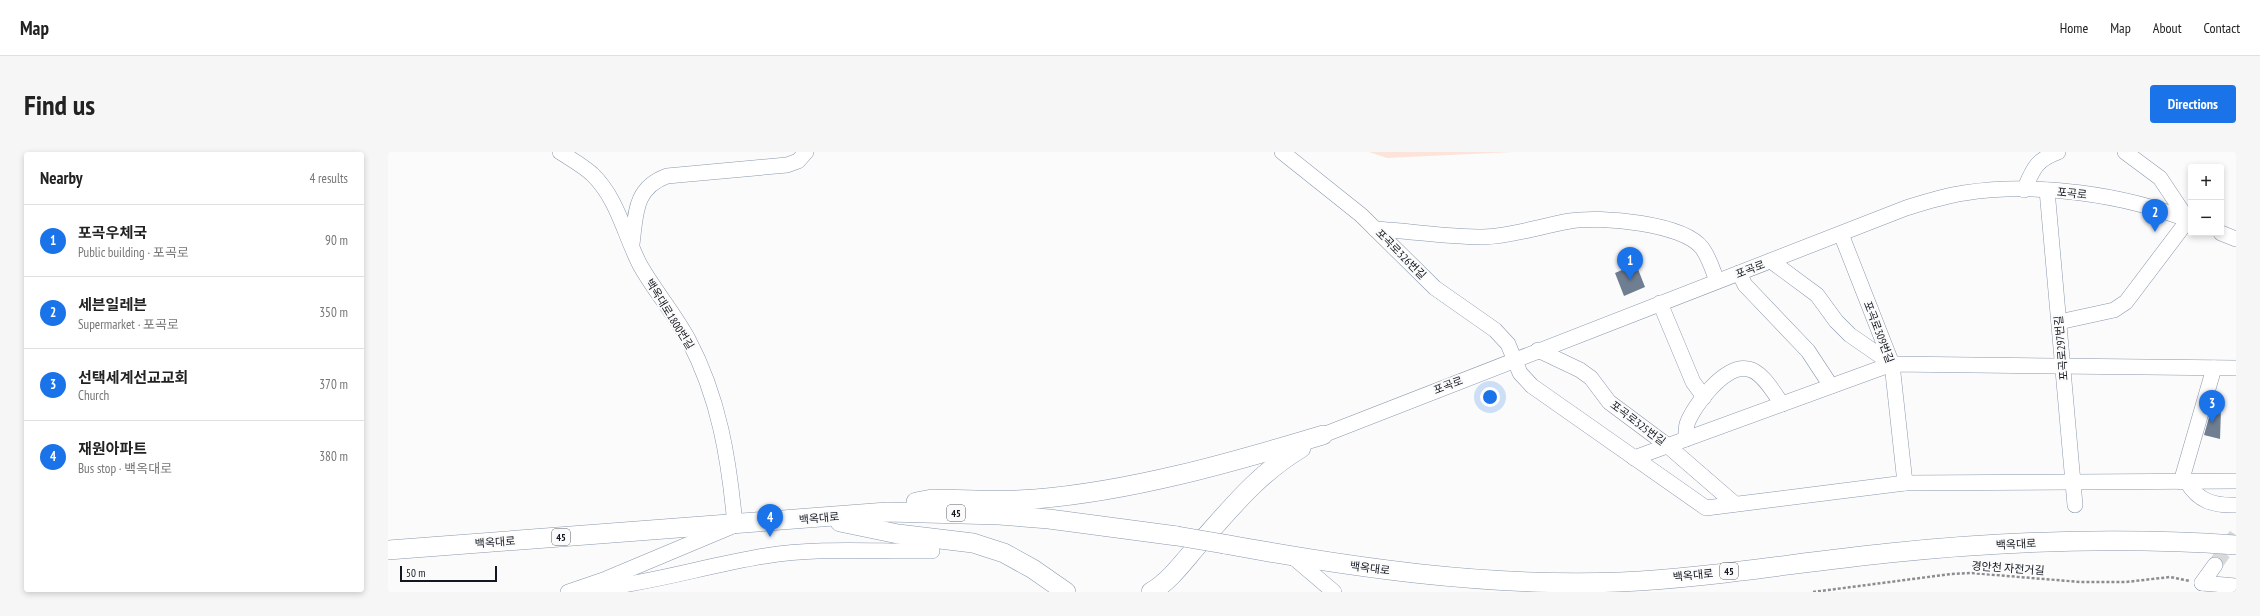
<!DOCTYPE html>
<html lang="en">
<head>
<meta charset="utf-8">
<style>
  :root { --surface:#fff; --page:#f6f6f6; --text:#222; --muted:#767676; --line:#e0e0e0; --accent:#1a73e8 }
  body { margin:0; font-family:"PT Sans Narrow","Noto Sans KR",sans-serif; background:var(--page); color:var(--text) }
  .controls { position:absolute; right:12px; top:12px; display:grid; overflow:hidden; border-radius:4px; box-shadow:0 2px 6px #0003 }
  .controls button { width:36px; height:36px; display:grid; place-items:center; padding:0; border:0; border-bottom:1px solid var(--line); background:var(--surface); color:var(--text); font:20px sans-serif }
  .scale { position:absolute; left:12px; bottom:10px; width:97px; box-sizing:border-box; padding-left:4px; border:2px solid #131820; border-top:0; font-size:11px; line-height:14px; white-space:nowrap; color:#131820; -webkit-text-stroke:3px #fbfbfb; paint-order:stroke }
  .you { position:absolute; left:1102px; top:245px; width:14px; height:14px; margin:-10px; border:3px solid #fff; border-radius:50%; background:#1a73e8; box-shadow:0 0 0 6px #1a73e833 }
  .badge { display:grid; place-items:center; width:26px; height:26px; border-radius:50%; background:var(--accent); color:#fff; font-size:13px; font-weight:700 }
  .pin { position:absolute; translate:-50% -33px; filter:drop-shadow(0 1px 2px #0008) }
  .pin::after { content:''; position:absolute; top:21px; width:14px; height:12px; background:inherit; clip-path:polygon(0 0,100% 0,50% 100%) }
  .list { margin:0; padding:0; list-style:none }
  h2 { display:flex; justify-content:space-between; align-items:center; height:52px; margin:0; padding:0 16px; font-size:17px }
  h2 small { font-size:13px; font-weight:400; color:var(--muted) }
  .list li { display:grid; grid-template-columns:26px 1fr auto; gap:12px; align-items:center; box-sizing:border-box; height:72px; padding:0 16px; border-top:1px solid var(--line) }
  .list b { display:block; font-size:15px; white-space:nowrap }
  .list p { margin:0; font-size:13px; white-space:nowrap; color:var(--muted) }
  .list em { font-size:13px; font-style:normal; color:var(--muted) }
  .map { position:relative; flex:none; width:1848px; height:440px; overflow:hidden; border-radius:4px }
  header { display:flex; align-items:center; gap:24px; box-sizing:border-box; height:56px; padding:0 20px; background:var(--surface); border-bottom:1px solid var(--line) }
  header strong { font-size:19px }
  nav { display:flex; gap:22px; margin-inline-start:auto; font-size:14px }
  .intro { display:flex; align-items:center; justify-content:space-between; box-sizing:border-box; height:96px; padding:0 24px }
  h1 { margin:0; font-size:28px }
  .button { padding:10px 18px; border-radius:4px; background:var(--accent); color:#fff; font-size:14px; font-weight:700 }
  main { display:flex; gap:24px; padding:0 24px }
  aside { flex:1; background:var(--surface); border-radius:4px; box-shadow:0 2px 6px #0003 }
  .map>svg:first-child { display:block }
</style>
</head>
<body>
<header>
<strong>Map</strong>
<nav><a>Home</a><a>Map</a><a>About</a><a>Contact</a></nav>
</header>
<div class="intro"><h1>Find us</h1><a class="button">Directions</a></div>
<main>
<aside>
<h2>Nearby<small>4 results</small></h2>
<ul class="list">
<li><span class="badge">1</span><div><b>포곡우체국</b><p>Public building · 포곡로</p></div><em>90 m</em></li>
<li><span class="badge">2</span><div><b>세븐일레븐</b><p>Supermarket · 포곡로</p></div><em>350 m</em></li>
<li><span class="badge">3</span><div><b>선택세계선교교회</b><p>Church</p></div><em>370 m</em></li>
<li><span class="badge">4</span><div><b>재원아파트</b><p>Bus stop · 백옥대로</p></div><em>380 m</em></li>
</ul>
</aside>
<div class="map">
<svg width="1848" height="440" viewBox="0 0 1848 440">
  <rect width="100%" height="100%" fill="#fbfbfb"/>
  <path fill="#fde4db" d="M981 0H1125L999 6Z"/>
  <g fill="#6f7e91">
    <path d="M1248 112 1257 135 1236 144 1227 121Z"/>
    <path d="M1824 255 1833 257 1832 287 1816 283Z"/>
  </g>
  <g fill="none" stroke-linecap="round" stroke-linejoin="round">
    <path stroke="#d8d9da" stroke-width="15" stroke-dasharray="15 8" stroke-linecap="butt" d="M1827 413 1848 383"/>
    <defs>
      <g id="minor">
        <path d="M172 0C183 7 195 14 204 22 230 47 236 82 252 113 266 138 286 161 300 187 331 245 341 307 347 373L218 427 180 440"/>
        <path d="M894 0 973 63 1047 136 1107 178 1120 192 1132 221 1144 234 1318 356 1517 331 1848 329"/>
        <path d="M1636 38C1645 17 1648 8 1670 0"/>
        <path d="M1659 38 1687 353"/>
        <path d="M987 77C1022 79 1060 85 1095 85 1125 84 1153 74 1182 69 1212 64 1295 71 1314 96 1321 105 1325 119 1329 129"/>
        <path d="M1833 81 1848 87"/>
        <path d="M1453 82 1504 212 1517 331"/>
        <path d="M244 92C248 62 246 36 279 24L399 13 410 9 418 0"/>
        <path d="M1383 109 1429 143 1448 169 1462 183 1504 212"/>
        <path d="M1351 121 1357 133 1420 199 1443 234"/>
        <path d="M1272 151 1305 230 1316 245"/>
        <path d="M1671 170 1726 158 1738 150 1800 68 1772 26 1737 0"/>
        <path d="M1150 198 1192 218 1203 226 1221 250 1280 294 1347 352"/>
        <path d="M935 283 1518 56C1537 50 1556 44 1576 41 1648 30 1736 42 1803 69"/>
        <path d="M1298 287C1298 283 1298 276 1299 272 1306 253 1337 212 1360 217 1374 219 1386 241 1394 252"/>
        <path d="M1246 306 1504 212 1848 216"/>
        <path d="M1793 330 1826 216"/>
        <path d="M1799 330C1810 349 1826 354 1848 353"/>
        <path d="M905 405 946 440"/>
        <path d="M1814 431 1848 434"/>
        <path d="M1814 431 1827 413"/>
        <path d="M207 437C265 431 320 413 377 404 431 395 489 400 544 399"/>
      </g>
      <g id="major">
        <path d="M528 350 544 347C578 347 613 350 647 347 744 339 842 311 935 283"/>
        <path d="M452 370 510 382 585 391 616 401 645 417 678 440"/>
        <path d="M836 392C967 416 1099 435 1232 430 1322 426 1411 410 1501 401 1615 389 1733 385 1848 393"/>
        <path d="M0 398 499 360 611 363 661 367 789 384"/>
        <path d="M763 440C782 429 796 409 811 392 844 355 870 322 913 296"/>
      </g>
    </defs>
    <use href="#minor" stroke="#8998ad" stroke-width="16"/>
    <use href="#major" stroke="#8998ad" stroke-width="20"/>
    <path stroke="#8b8d91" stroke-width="2.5" stroke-dasharray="3 2" stroke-linecap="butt" d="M1425 440 1563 422 1584 421 1692 430H1738L1782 425 1802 429"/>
    <use href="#minor" stroke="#fff" stroke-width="15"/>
    <use href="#major" stroke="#fff" stroke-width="19"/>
    <defs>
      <path id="major-bridge" d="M789 384 836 392"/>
    </defs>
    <use href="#major-bridge" stroke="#8998ad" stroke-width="20" stroke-linecap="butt"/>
    <use href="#major-bridge" stroke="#fff" stroke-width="19"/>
  </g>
  <g text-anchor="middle" stroke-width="4" stroke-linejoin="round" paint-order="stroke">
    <g fill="#fbfbfb" stroke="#595c62" stroke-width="1">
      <rect x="559" y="353" width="18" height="16" rx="3"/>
      <rect x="164" y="377" width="18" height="16" rx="3"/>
      <rect x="1332" y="411" width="18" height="16" rx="3"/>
    </g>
    <g font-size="10" font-weight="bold" fill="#131820">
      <text x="568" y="365">45</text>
      <text x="173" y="389">45</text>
      <text x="1341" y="423">45</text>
    </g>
    <g font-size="11" fill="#131820" stroke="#fbfbfb">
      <text transform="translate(1684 41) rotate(6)" y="4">포곡로</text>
      <text transform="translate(1013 102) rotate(45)" y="4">포곡로326번길</text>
      <text transform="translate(1362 117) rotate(-21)" y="4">포곡로</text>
      <text transform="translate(282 162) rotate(58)" y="4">백옥대로1800번길</text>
      <text transform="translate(1491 180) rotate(69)" y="4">포곡로309번길</text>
      <text transform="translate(1673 196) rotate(-95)" y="4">포곡로297번길</text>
      <text transform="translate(1060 233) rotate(-21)" y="4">포곡로</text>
      <text transform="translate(1250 271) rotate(37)" y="4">포곡로325번길</text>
      <text transform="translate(431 366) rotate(-5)" y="4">백옥대로</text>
      <text transform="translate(107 390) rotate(-4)" y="4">백옥대로</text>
      <text transform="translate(1628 392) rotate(-3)" y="4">백옥대로</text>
      <text transform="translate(982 416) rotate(7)" y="4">백옥대로</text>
      <text transform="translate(1620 416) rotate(4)" y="4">경안천 자전거길</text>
      <text transform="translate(1305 423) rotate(-6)" y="4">백옥대로</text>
    </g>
  </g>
</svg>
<div class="controls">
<button>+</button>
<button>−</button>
</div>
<div class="scale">50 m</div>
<div class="you"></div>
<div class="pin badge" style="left:1242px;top:128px">1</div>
<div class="pin badge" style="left:1767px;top:80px">2</div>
<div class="pin badge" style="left:1824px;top:271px">3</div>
<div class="pin badge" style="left:382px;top:385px">4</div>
</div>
</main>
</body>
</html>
